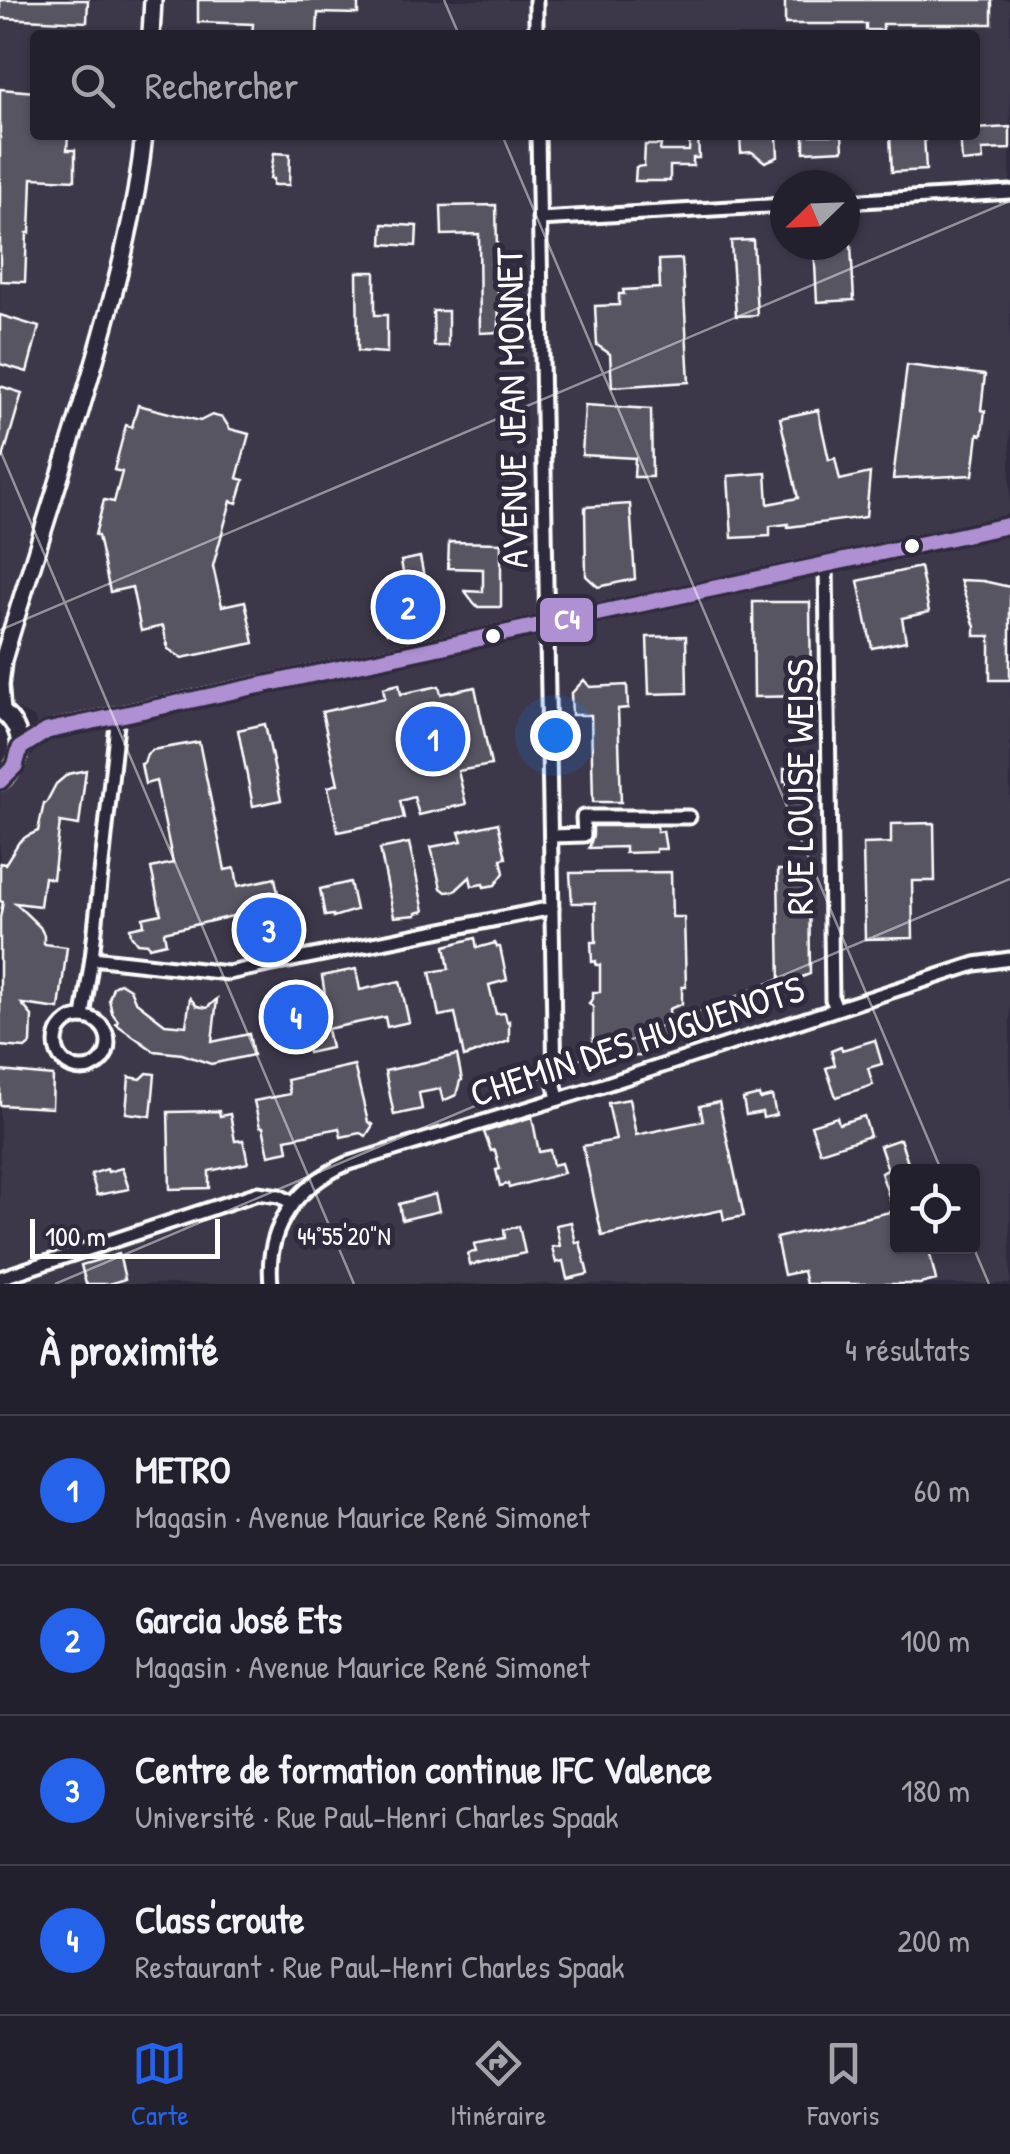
<!DOCTYPE html>
<html lang="fr">
<head>
<meta charset="utf-8">
<style>
  :root { --surface:#23202e; --page:#2b2836; --text:#f1f3f6; --muted:#a3a3aa; --line:#403e4a; --accent:#2563eb }
  body { margin:0; font-family:"Patrick Hand",sans-serif; background:var(--page); color:var(--text) }
  .controls { position:absolute; right:30px; bottom:30px; display:grid; overflow:hidden; border-radius:10px; box-shadow:0 2px 8px #0004 }
  .controls button { width:90px; height:90px; display:grid; place-items:center; padding:0; border:0; border-bottom:2px solid var(--line); background:var(--surface); color:var(--text); font:50px sans-serif }
  .compass { position:absolute; left:770px; top:170px; width:90px; height:90px; border-radius:50%; background:var(--surface); box-shadow:0 2px 8px #0004; rotate:247deg }
  .scale { position:absolute; left:30px; bottom:25px; width:190px; box-sizing:border-box; padding-left:10px; border:5px solid #fff; border-top:0; font-size:28px; line-height:35px; white-space:nowrap; color:#fff; -webkit-text-stroke:8px #2f2a3d; paint-order:stroke }
  .you { position:absolute; left:555px; top:735px; width:35px; height:35px; margin:-25px; border:8px solid #fff; border-radius:50%; background:#1a73e8; box-shadow:0 0 0 15px #1a73e833 }
  .badge { display:grid; place-items:center; width:65px; height:65px; border-radius:50%; background:var(--accent); color:#fff; font-size:32px; font-weight:700 }
  .pin { position:absolute; translate:-50% -50%; border:5px solid #fff; box-shadow:0 2px 10px #0006 }
  .list { margin:0; padding:0; list-style:none }
  h2 { display:flex; justify-content:space-between; align-items:center; height:130px; margin:0; padding:0 40px; font-size:42px }
  h2 small { font-size:32px; font-weight:400; color:var(--muted) }
  .list li { display:grid; grid-template-columns:65px 1fr auto; gap:30px; align-items:center; box-sizing:border-box; height:150px; padding:0 40px; border-top:2px solid var(--line) }
  .list b { display:block; font-size:38px; white-space:nowrap }
  .list p { margin:0; font-size:32px; white-space:nowrap; color:var(--muted) }
  .list em { font-size:32px; font-style:normal; color:var(--muted) }
  .icon { flex:none; width:55px; height:55px; fill:none; stroke:currentColor; stroke-width:2; stroke-linecap:round; stroke-linejoin:round }
  .map { position:relative; flex:none; width:1010px; height:1284px; overflow:hidden }
  .search { position:absolute; background:var(--surface); box-shadow:0 2px 8px #0004; left:30px; right:30px; top:30px; height:110px; display:flex; align-items:center; gap:25px; box-sizing:border-box; padding:0 35px; border-radius:10px; color:var(--muted); font-size:38px }
  .sheet { height:730px; background:var(--surface) }
  nav { display:flex; justify-content:space-around; align-items:center; box-sizing:border-box; height:140px; border-top:2px solid var(--line); background:var(--surface); font-size:28px; color:var(--muted) }
  nav a { display:grid; justify-items:center; gap:5px }
  nav .on { color:var(--accent) }
  .map>svg:first-child { display:block }
</style>
</head>
<body>
<div class="map">
<svg width="1010" height="1284" viewBox="0 0 1010 1284">
  <rect width="100%" height="100%" fill="#2f2a3d"/>
  <filter id="ink" filterUnits="userSpaceOnUse"><feTurbulence type="fractalNoise" baseFrequency=".01" numOctaves="2"/><feDisplacementMap in="SourceGraphic" scale="20" xChannelSelector="R" yChannelSelector="G"/><feConvolveMatrix kernelMatrix="1 2 1 2 8 2 1 2 1" color-interpolation-filters="sRGB"/></filter>
  <g filter="url(#ink)">
    <path fill="#3c3749" fill-rule="evenodd" d="M0 0H1010V1284H0V791L39 748 35 718 16 709 7 695 0 694ZM35 35H975V135H35ZM785 185H845V245H785ZM898 1172H972V1246H898Z"/>
    <g fill="#595564" stroke="#fff" stroke-width="2.5">
      <path d="M0 0H88L87 22 0 18Z"/>
      <path d="M198 0H358V14L318 13 317 35H252L253 24 198 22Z"/>
      <path d="M785 0H992V24H883V30H866V24H785Z"/>
      <path d="M0 89 35 92V135H68L67 150H75V180L32 178 30 233H27L25 282 0 281Z"/>
      <path d="M1010 127V149L982 150 983 160 962 162 960 135H975V129Z"/>
      <path d="M690 135H698L699 158H693V166H670V181H635L636 167 644 166 645 145H661L660 151H689Z"/>
      <path d="M740 135H777L778 157 765 162 752 152 741 153Z"/>
      <path d="M804 135H842L843 150 804 152Z"/>
      <path d="M890 135H924L926 170 892 172Z"/>
      <path d="M274 153 290 154 289 185H273V179H270Z"/>
      <path d="M496 205 499 332 480 333 479 234 442 235 441 206Z"/>
      <path d="M383 224 417 226 416 246 382 244Z"/>
      <path d="M753 240 757 315 736 316 731 241Z"/>
      <path d="M814 245H851L854 300 817 302Z"/>
      <path d="M682 259 689 382 612 387 610 354 597 345 595 306 619 305V294H624L623 290 660 288 659 260Z"/>
      <path d="M357 272H375V315H387V353L358 351Z"/>
      <path d="M433 311H448V346H434Z"/>
      <path d="M0 315 39 327 27 372 0 364Z"/>
      <path d="M907 365 985 375 981 410 985 411 982 435 978 434 973 475 893 479Z"/>
      <path d="M0 386 22 393 3 458H0Z"/>
      <path d="M138 405 200 421 212 415 223 418 230 429 249 434 237 478 244 480 237 503 231 501 213 566 222 606 245 601 254 643 182 658 168 649 163 626 141 631 132 587 110 592 98 536 95 535 104 500 114 502 122 472 114 470 126 425 132 427Z"/>
      <path d="M585 405 651 409 652 477H634L635 458 582 455Z"/>
      <path d="M818 410 829 460 835 458 840 480 870 473 866 517 788 527V524L770 526V536L732 538 728 476 766 473 768 504 798 498 780 418Z"/>
      <path d="M630 504 635 579 598 587 586 576 585 507Z"/>
      <path d="M449 542 501 543V607H478L474 603 465 591 483 592V569L448 568Z"/>
      <path d="M420 557 433 623 387 633 378 595 406 589 401 561Z"/>
      <path d="M920 567 929 612 902 618 906 641 872 648 858 581Z"/>
      <path d="M960 580 983 581 1010 587V680H990V636H975V627Z"/>
      <path d="M753 602H810L811 696 754 697Z"/>
      <path d="M686 636 687 693 649 694 647 637Z"/>
      <path d="M584 680 590 687 627 685 628 708 618 709 621 802H593L591 715H572L571 694Z"/>
      <path d="M399 684 401 694 439 686 441 694 475 687 491 765 458 771 466 804 419 815 414 797 400 801 404 818 338 832 328 787 338 784 322 712 385 698 383 688Z"/>
      <path d="M265 724 281 800 253 806 238 730Z"/>
      <path d="M199 742 225 870 235 868 238 886 275 878 287 941 280 943 281 945 257 948 250 912 164 932 166 943 149 947 148 944 137 943 131 935 130 928 144 925 143 918 161 914 151 868 173 863 156 781 145 784 141 764 144 763 147 754 152 750Z"/>
      <path d="M792 767H808L809 804H787V781H784V768Z"/>
      <path d="M86 770 79 825 60 822 53 879 44 877 40 906 15 903 40 927 44 935V944L67 947 59 1009 22 1004 32 1016 31 1043 25 1048 0 1046V918L3 902 0 901V863L5 864 19 842 27 836 38 831 44 803H46L56 784 68 774Z"/>
      <path d="M498 823 506 858 501 859 504 873 495 885 484 887 483 884 472 886 470 877 455 891 446 892 441 888 431 847 462 841 459 832Z"/>
      <path d="M934 823 935 881H912L913 938 865 939 863 844 891 843V824Z"/>
      <path d="M593 826H657V832L663 831 666 849H656V852L625 853V847L589 848 593 835Z"/>
      <path d="M409 843 424 911 416 913V915L394 917 380 849Z"/>
      <path d="M778 870H809L810 974 780 986Z"/>
      <path d="M671 872 672 917H684L686 987H682V1004L669 1009 670 1045 640 1046 641 1056 593 1057V1007L589 1003 593 999V992H600V965H596V961L592 962 591 942H596L595 903H572L570 873Z"/>
      <path d="M350 882 356 910 333 917V915L325 916 320 889Z"/>
      <path d="M475 938 477 948 495 943 497 947H500L507 980 489 985 496 1014 505 1013 507 1022 509 1021V1041L464 1057 455 1013 439 1016 430 972 449 969 445 946Z"/>
      <path d="M356 969 360 990 400 981 409 1022 387 1027 385 1017 327 1029 331 1048 308 1053 304 1031 270 1038 263 1008 325 995 322 976Z"/>
      <path d="M120 983 130 989 135 1001 165 1024 186 1026 190 998 197 1006 207 1008 217 999 212 1042 249 1034 253 1055 211 1064 182 1054 154 1051 116 1024 118 1021 112 1013 109 999 113 987Z"/>
      <path d="M875 1040 882 1064 868 1068 873 1085 836 1097 826 1068 835 1065 831 1051 841 1047 842 1050Z"/>
      <path d="M457 1055 462 1080 460 1081 456 1095 443 1101 440 1089 419 1093 422 1109 394 1115 385 1071Z"/>
      <path d="M354 1065 368 1122 373 1125 366 1136 360 1133 341 1137 339 1128 286 1139 288 1151 269 1155 263 1127H260L254 1101 290 1094 287 1080Z"/>
      <path d="M0 1071 53 1076 52 1108 0 1105Z"/>
      <path d="M147 1073 155 1074 151 1116 126 1113 129 1077 141 1079Z"/>
      <path d="M759 1095 760 1099 772 1096 776 1115 763 1118 762 1112 746 1115 743 1099Z"/>
      <path d="M629 1099 636 1135 703 1121 700 1106 719 1102 744 1216 724 1220 722 1210 602 1236 583 1146 616 1140 608 1103Z"/>
      <path d="M219 1111 220 1116 230 1114 235 1141 243 1140 248 1163 209 1171V1188L170 1189 168 1112Z"/>
      <path d="M864 1116 870 1136 820 1152 811 1125 837 1117 839 1124Z"/>
      <path d="M532 1117 539 1152 550 1150 553 1165 561 1163 564 1173 509 1188 508 1184 500 1186 496 1170 500 1169 495 1150 491 1151 484 1132Z"/>
      <path d="M900 1139 911 1172H898V1246H928L936 1280 920 1284H806L803 1271 784 1275 776 1238 894 1211 881 1173 888 1170 880 1146Z"/>
      <path d="M122 1168 129 1189 97 1195 91 1174 107 1169 108 1172Z"/>
      <path d="M435 1194 439 1211 402 1220 399 1204Z"/>
      <path d="M571 1222 576 1243 580 1242 588 1274 567 1279 563 1261 556 1263 552 1247 560 1246 556 1225Z"/>
      <path d="M519 1226 525 1253 470 1265 468 1253 476 1252 474 1244 505 1238 504 1230Z"/>
      <path d="M119 1254 125 1279 109 1284H86L81 1265Z"/>
    </g>
    <g fill="none" stroke-linecap="round" stroke-linejoin="round">
      <defs>
        <g id="minor">
          <path d="M536 0V35"/>
          <path d="M538 135 555 1085 558 1099"/>
          <path d="M845 202 1010 192"/>
          <path d="M539 219 785 205"/>
          <path d="M826 564 832 999 836 1008"/>
          <path d="M551 836 584 835 583 817H689"/>
          <path d="M92 958 228 973 552 908"/>
          <circle cx="82" cy="1043" r="26"/>
          <path d="M83 1017 92 958 118 715"/>
          <path d="M0 1278 258 1193 279 1196 293 1203"/>
          <path d="M271 1284C265 1227 297 1186 346 1164L585 1091 975 964 1010 959"/>
        </g>
        <path id="tertiary" d="M20 748 47 731 68 726 1010 525"/>
        <g id="secondary">
          <path d="M151 35 153 0"/>
          <path d="M0 710C26 729 26 761 0 781"/>
          <path d="M2 711 0 685 3 660C32 562 65 465 93 367 115 291 136 214 144 135"/>
        </g>
      </defs>
      <use href="#minor" stroke="#fff" stroke-width="19"/>
      <use href="#tertiary" stroke="#fff" stroke-width="21"/>
      <use href="#secondary" stroke="#fff" stroke-width="22"/>
      <use href="#minor" stroke="#2f2a3d" stroke-width="11"/>
      <use href="#tertiary" stroke="#2f2a3d" stroke-width="14"/>
      <use href="#secondary" stroke="#2f2a3d" stroke-width="15"/>
      <defs>
        <path id="bus-1" d="M0 781 15 766 20 748 47 731 1010 525"/>
      </defs>
      <use href="#bus-1" stroke="#2f2a3d" stroke-width="22"/>
      <use href="#bus-1" stroke="#af90d2" stroke-width="15"/>
    </g>
  </g>
  <path fill="none" stroke="#fff" stroke-width="2.5" stroke-opacity="0.45" d="M444 0 459 35M502 135 942 1172M0 450 354 1284M0 630 1010 201M972 1244 989 1284M55 1284 1010 879"/>
  <g fill="#fff" stroke="#2f2a3d" stroke-width="4">
    <circle cx="912" cy="546" r="9"/>
    <circle cx="493" cy="636" r="9"/>
  </g>
  <g text-anchor="middle" stroke-width="10" stroke-linejoin="round" paint-order="stroke">
    <g font-size="38" fill="#fff" stroke="#2f2a3d">
      <text transform="translate(512 408) rotate(-91)" y="13">AVENUE JEAN MONNET</text>
      <text transform="translate(800 787) rotate(-90)" y="13">RUE LOUISE WEISS</text>
      <text transform="translate(637 1041) rotate(-18)" y="13">CHEMIN DES HUGUENOTS</text>
    </g>
  </g>
  <g font-size="25" text-anchor="middle" fill="#fff" stroke="#2f2a3d" stroke-width="10" stroke-linejoin="round" paint-order="stroke">
    <text x="344" y="1245">44°55'20"N</text>
  </g>
  <rect stroke="#2f2a3d" stroke-width="4" x="538" y="596" width="57" height="48" rx="10" fill="#af90d2"/>
  <g font-size="28" text-anchor="middle" font-weight="bold" fill="#fff">
    <text x="567" y="629">C4</text>
  </g>
</svg>
<div class="controls">
<button><svg class="icon" aria-label="locate" viewBox="0 0 24 24"><circle cx="12" cy="12" r="6"/><path d="M12 2v4M12 18v4M2 12h4M18 12h4"/></svg></button>
</div>
<svg class="compass" viewBox="-18 -18 36 36"><path d="M0-13l5 13h-10z" fill="#e53935"/><path d="M0 13l5-13h-10z" fill="#a3a3aa"/></svg>
<div class="scale">100 m</div>
<div class="you"></div>
<div class="pin badge" style="left:433px;top:739px">1</div>
<div class="pin badge" style="left:408px;top:607px">2</div>
<div class="pin badge" style="left:269px;top:930px">3</div>
<div class="pin badge" style="left:296px;top:1017px">4</div>
<div class="search"><svg class="icon" aria-label="search" viewBox="0 0 24 24"><circle cx="10" cy="10" r="6"/><path d="M15 15l6 6"/></svg>Rechercher</div>
</div>
<section class="sheet">
<h2>À proximité<small>4 résultats</small></h2>
<ul class="list">
<li><span class="badge">1</span><div><b>METRO</b><p>Magasin · Avenue Maurice René Simonet</p></div><em>60 m</em></li>
<li><span class="badge">2</span><div><b>Garcia José Ets</b><p>Magasin · Avenue Maurice René Simonet</p></div><em>100 m</em></li>
<li><span class="badge">3</span><div><b>Centre de formation continue IFC Valence</b><p>Université · Rue Paul-Henri Charles Spaak</p></div><em>180 m</em></li>
<li><span class="badge">4</span><div><b>Class'croute</b><p>Restaurant · Rue Paul-Henri Charles Spaak</p></div><em>200 m</em></li>
</ul>
</section>
<nav>
<a class="on"><svg class="icon" aria-label="map" viewBox="0 0 24 24"><path d="M3 6l6-2 6 2 6-2v14l-6 2-6-2-6 2zM9 4v14M15 6v14"/></svg>Carte</a>
<a><svg class="icon" aria-label="directions" viewBox="0 0 24 24"><path d="M12 3l9 9-9 9-9-9zM9 14v-3h6M13 9l2 2-2 2"/></svg>Itinéraire</a>
<a><svg class="icon" aria-label="saved" viewBox="0 0 24 24"><path d="M7 4h10v16l-5-4-5 4z"/></svg>Favoris</a>
</nav>
</body>
</html>
